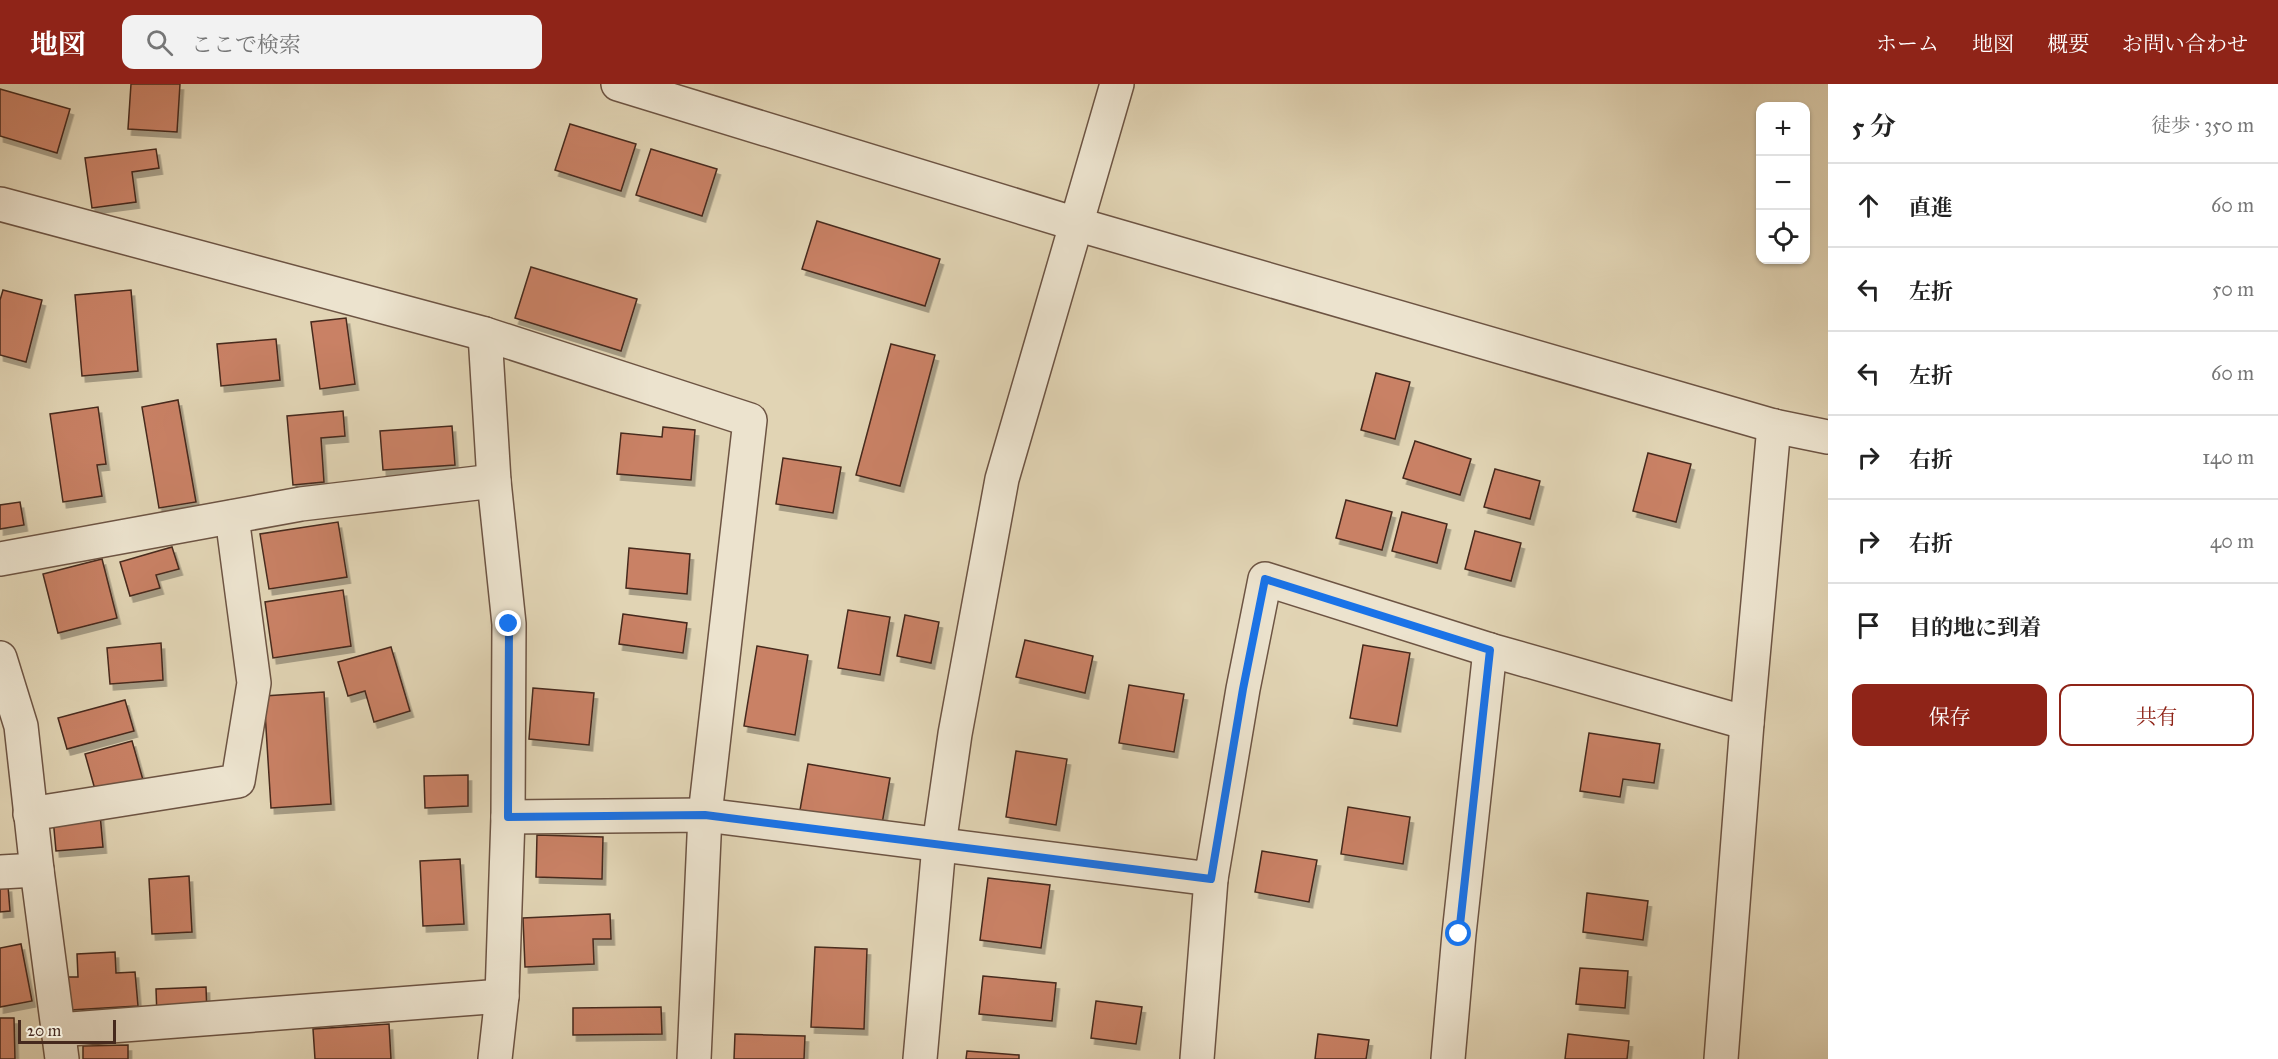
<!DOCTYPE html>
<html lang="ja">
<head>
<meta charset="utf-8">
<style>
  :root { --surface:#fff; --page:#f2f2f2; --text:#222; --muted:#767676; --line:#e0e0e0; --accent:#8f2418 }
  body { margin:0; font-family:"IM FELL Great Primer","Noto Serif JP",serif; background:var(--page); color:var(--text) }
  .controls { position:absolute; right:18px; top:18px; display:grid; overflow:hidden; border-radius:12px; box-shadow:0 2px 4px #0004 }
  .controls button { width:54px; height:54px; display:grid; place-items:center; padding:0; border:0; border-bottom:2px solid var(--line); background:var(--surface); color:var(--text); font:30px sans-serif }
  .scale { position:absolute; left:18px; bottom:15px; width:98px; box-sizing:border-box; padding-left:6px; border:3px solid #46291d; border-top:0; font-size:16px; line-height:21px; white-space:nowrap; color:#46291d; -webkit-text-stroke:4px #ece3ce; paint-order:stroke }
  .stop { position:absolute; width:18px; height:18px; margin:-14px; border:4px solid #1a73e8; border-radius:50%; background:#fff }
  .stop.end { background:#1a73e8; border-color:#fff; box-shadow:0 2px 6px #0008 }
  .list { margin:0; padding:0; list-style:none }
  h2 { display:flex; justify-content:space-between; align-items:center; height:78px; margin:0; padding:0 24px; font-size:26px }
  h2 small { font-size:20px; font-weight:400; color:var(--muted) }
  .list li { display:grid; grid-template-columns:39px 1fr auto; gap:18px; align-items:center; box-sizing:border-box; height:84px; padding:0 24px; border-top:2px solid var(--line) }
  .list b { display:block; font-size:22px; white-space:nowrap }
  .list em { font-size:20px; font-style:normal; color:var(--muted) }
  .actions { display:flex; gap:12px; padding:18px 24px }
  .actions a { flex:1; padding:14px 0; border:2px solid var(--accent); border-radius:12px; text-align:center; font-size:21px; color:var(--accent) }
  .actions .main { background:var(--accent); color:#fff }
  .icon { flex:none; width:33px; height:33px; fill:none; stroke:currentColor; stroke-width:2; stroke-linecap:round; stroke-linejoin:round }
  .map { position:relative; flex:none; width:1828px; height:975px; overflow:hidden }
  header { display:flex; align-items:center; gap:36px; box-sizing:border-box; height:84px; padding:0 30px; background:var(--accent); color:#fff }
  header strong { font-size:28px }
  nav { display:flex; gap:33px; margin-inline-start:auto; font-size:21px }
  .search { width:420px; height:54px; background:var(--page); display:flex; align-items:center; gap:15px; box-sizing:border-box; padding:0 21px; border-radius:12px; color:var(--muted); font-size:22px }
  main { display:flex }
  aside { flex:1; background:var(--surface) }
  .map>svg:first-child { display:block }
</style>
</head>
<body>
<header>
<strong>地図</strong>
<div class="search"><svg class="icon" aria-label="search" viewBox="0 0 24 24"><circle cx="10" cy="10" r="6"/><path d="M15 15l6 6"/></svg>ここで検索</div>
<nav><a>ホーム</a><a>地図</a><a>概要</a><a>お問い合わせ</a></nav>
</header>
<main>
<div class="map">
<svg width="1828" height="975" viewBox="0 0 1828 975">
  <defs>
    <filter id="shadow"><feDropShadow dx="3.5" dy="6" stdDeviation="0" flood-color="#0004"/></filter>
  </defs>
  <rect width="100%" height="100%" fill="#e1d4b4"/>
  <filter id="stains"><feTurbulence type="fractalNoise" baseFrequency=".00333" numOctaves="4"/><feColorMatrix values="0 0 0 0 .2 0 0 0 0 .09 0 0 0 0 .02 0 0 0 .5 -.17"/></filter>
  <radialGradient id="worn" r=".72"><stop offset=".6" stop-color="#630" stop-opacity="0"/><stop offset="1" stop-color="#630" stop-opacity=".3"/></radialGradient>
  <g fill="#c98165" stroke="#46291d" stroke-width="1.5" filter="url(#shadow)">
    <path d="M131 0H180L177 48 128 45Z"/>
    <path d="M0 5 70 25 57 69 0 52Z"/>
    <path d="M570 40 636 60 621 107 555 86Z"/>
    <path d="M156 65 159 84 132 88 136 118 92 124 85 74Z"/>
    <path d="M651 65 717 85 702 132 636 111Z"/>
    <path d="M817 137 940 175 925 222 802 185Z"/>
    <path d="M531 183 637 215 621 267 515 234Z"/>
    <path d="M3 206 42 216 26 278 0 271V216Z"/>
    <path d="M131 206 138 287 82 292 75 211Z"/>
    <path d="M346 234 355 300 320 305 311 238Z"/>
    <path d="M276 255 280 296 221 302 217 260Z"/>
    <path d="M891 260 935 271 900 402 856 391Z"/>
    <path d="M1376 289 1410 298 1395 355 1361 346Z"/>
    <path d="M178 316 196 418 159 424 142 323Z"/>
    <path d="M98 323 106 380 97 381 102 412 63 418 50 330Z"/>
    <path d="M343 327 345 352 321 354 324 398 293 401 287 332Z"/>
    <path d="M452 342 455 381 383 386 380 347Z"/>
    <path d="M663 343 695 346 691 396 617 390 621 349 662 353Z"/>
    <path d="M1415 357 1471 375 1460 411 1403 394Z"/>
    <path d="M1648 369 1691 380 1676 438 1633 427Z"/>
    <path d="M783 374 841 383 833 429 776 420Z"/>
    <path d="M1495 385 1540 397 1530 435 1484 423Z"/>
    <path d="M1346 416 1392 428 1382 466 1336 454Z"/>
    <path d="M20 418 24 441 0 445V421Z"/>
    <path d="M1402 428 1447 440 1437 479 1392 467Z"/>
    <path d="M338 438 347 493 269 505 260 450Z"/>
    <path d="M1475 447 1521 459 1511 497 1465 485Z"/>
    <path d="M172 463 179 485 156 491 160 504 130 512 120 478Z"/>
    <path d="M629 464 690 470 687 510 626 504Z"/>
    <path d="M102 475 117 534 58 549 43 490Z"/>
    <path d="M343 506 351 562 273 574 265 518Z"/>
    <path d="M848 526 890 533 880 591 838 584Z"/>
    <path d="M623 530 687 539 683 569 619 560Z"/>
    <path d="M905 531 939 538 931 579 897 572Z"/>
    <path d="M1025 556 1093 572 1085 609 1016 593Z"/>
    <path d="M161 559 163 596 110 600 107 564Z"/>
    <path d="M1363 561 1410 569 1397 642 1350 634Z"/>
    <path d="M757 562 808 571 795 651 744 642Z"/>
    <path d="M391 563 410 627 374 638 365 607 348 612 338 578Z"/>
    <path d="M1129 601 1184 610 1174 668 1119 659Z"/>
    <path d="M533 604 594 609 589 661 529 655Z"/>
    <path d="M324 608 331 720 271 724 264 612Z"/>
    <path d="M125 616 134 647 67 665 58 634Z"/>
    <path d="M1589 649 1660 660 1654 699 1623 695 1620 713 1580 707Z"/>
    <path d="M132 657 143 696 96 709 85 670Z"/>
    <path d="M1016 667 1067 675 1056 741 1006 733Z"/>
    <path d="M808 680 890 694 882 740 800 726Z"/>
    <path d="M468 691V722L425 724 424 692Z"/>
    <path d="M1348 723 1410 733 1403 780 1341 770Z"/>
    <path d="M100 730 103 763 56 767 53 734Z"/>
    <path d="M537 751 603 753 602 795 536 793Z"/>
    <path d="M1262 767 1317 776 1309 818 1255 808Z"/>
    <path d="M460 775 464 840 423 842 420 777Z"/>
    <path d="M189 792 192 848 152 850 149 795Z"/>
    <path d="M988 794 1050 801 1041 864 980 856Z"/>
    <path d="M8 802 10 827 0 828V803Z"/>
    <path d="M1587 809 1648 817 1643 856 1583 848Z"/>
    <path d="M610 830 611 855H593L594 880 525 883 523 834Z"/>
    <path d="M21 860 32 917 0 923V864Z"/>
    <path d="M815 863 867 865 864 945 811 943Z"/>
    <path d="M115 868 116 889 135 888 138 922 70 926 68 893H78L77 870Z"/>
    <path d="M1580 884 1628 887 1625 924 1576 920Z"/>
    <path d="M983 892 1056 899 1052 937 979 930Z"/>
    <path d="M206 903 207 930 157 933 156 905Z"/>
    <path d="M1096 917 1142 923 1136 960 1091 954Z"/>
    <path d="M661 923 662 950 573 951V924Z"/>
    <path d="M0 934H14L15 975H0Z"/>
    <path d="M389 940 391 975H315L313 945Z"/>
    <path d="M735 950 805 952 804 975H734Z"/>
    <path d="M1318 950 1369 956 1366 975H1315Z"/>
    <path d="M1568 950 1629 957 1627 975H1565Z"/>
    <path d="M128 961V975H83V962Z"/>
    <path d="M967 967 1019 971V975H966Z"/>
  </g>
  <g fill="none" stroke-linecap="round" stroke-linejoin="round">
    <defs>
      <g id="minor">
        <path d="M0 120 485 250 750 336 705 731 694 975"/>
        <path d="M485 250 494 397 509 540 508 733 502 912 495 975"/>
        <path d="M0 475 301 420 494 397"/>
        <path d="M0 574 21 642 37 786 62 975"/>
        <path d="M30 730 238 697 254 599 232 433"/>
        <path d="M508 733 705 731 1211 795 1243 605 1265 495 1490 566 1747 639"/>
        <path d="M0 788 37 786"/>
        <path d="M58 946 502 912"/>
      </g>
      <g id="tertiary">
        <path d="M618 0 1076 140 1774 342 1828 353"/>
        <path d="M920 975 939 761 955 650 1002 395 1117 0"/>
        <path d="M1197 975 1211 795"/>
        <path d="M1448 975 1459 850 1490 566"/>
        <path d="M1721 975 1747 639 1774 342"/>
      </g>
    </defs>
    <use href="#minor" stroke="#6d5443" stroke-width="36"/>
    <use href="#tertiary" stroke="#6d5443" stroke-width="36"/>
    <use href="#minor" stroke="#ece3ce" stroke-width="33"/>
    <use href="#tertiary" stroke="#ece3ce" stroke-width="33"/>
  </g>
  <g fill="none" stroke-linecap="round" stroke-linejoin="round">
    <path stroke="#1a73e8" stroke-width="8" d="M509 540 508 733 705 731 1211 795 1243 605 1265 495 1490 566 1459 850"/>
  </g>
  <rect width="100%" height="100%" filter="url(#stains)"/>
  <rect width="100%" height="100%" fill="url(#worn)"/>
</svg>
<div class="controls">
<button>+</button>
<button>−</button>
<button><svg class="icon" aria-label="locate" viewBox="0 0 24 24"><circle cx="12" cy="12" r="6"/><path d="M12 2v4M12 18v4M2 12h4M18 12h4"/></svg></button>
</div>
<div class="scale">20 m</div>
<div class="stop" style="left:1459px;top:850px"></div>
<div class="stop end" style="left:509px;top:540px"></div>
</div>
<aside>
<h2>5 分<small>徒歩 · 350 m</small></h2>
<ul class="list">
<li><svg class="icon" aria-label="ahead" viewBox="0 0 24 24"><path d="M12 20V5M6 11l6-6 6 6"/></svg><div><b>直進</b></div><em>60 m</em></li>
<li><svg class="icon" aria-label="left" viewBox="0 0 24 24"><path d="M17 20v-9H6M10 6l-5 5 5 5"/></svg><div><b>左折</b></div><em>50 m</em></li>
<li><svg class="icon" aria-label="left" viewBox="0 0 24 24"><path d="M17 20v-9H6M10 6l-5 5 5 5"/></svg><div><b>左折</b></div><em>60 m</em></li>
<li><svg class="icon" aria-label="right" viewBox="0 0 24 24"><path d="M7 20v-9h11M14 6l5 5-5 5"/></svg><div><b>右折</b></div><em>140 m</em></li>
<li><svg class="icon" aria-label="right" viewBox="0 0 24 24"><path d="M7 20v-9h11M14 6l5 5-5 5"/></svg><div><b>右折</b></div><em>40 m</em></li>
<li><svg class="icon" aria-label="arrive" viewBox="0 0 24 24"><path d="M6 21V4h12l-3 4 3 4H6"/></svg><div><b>目的地に到着</b></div></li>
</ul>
<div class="actions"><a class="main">保存</a><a>共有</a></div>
</aside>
</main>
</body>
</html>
